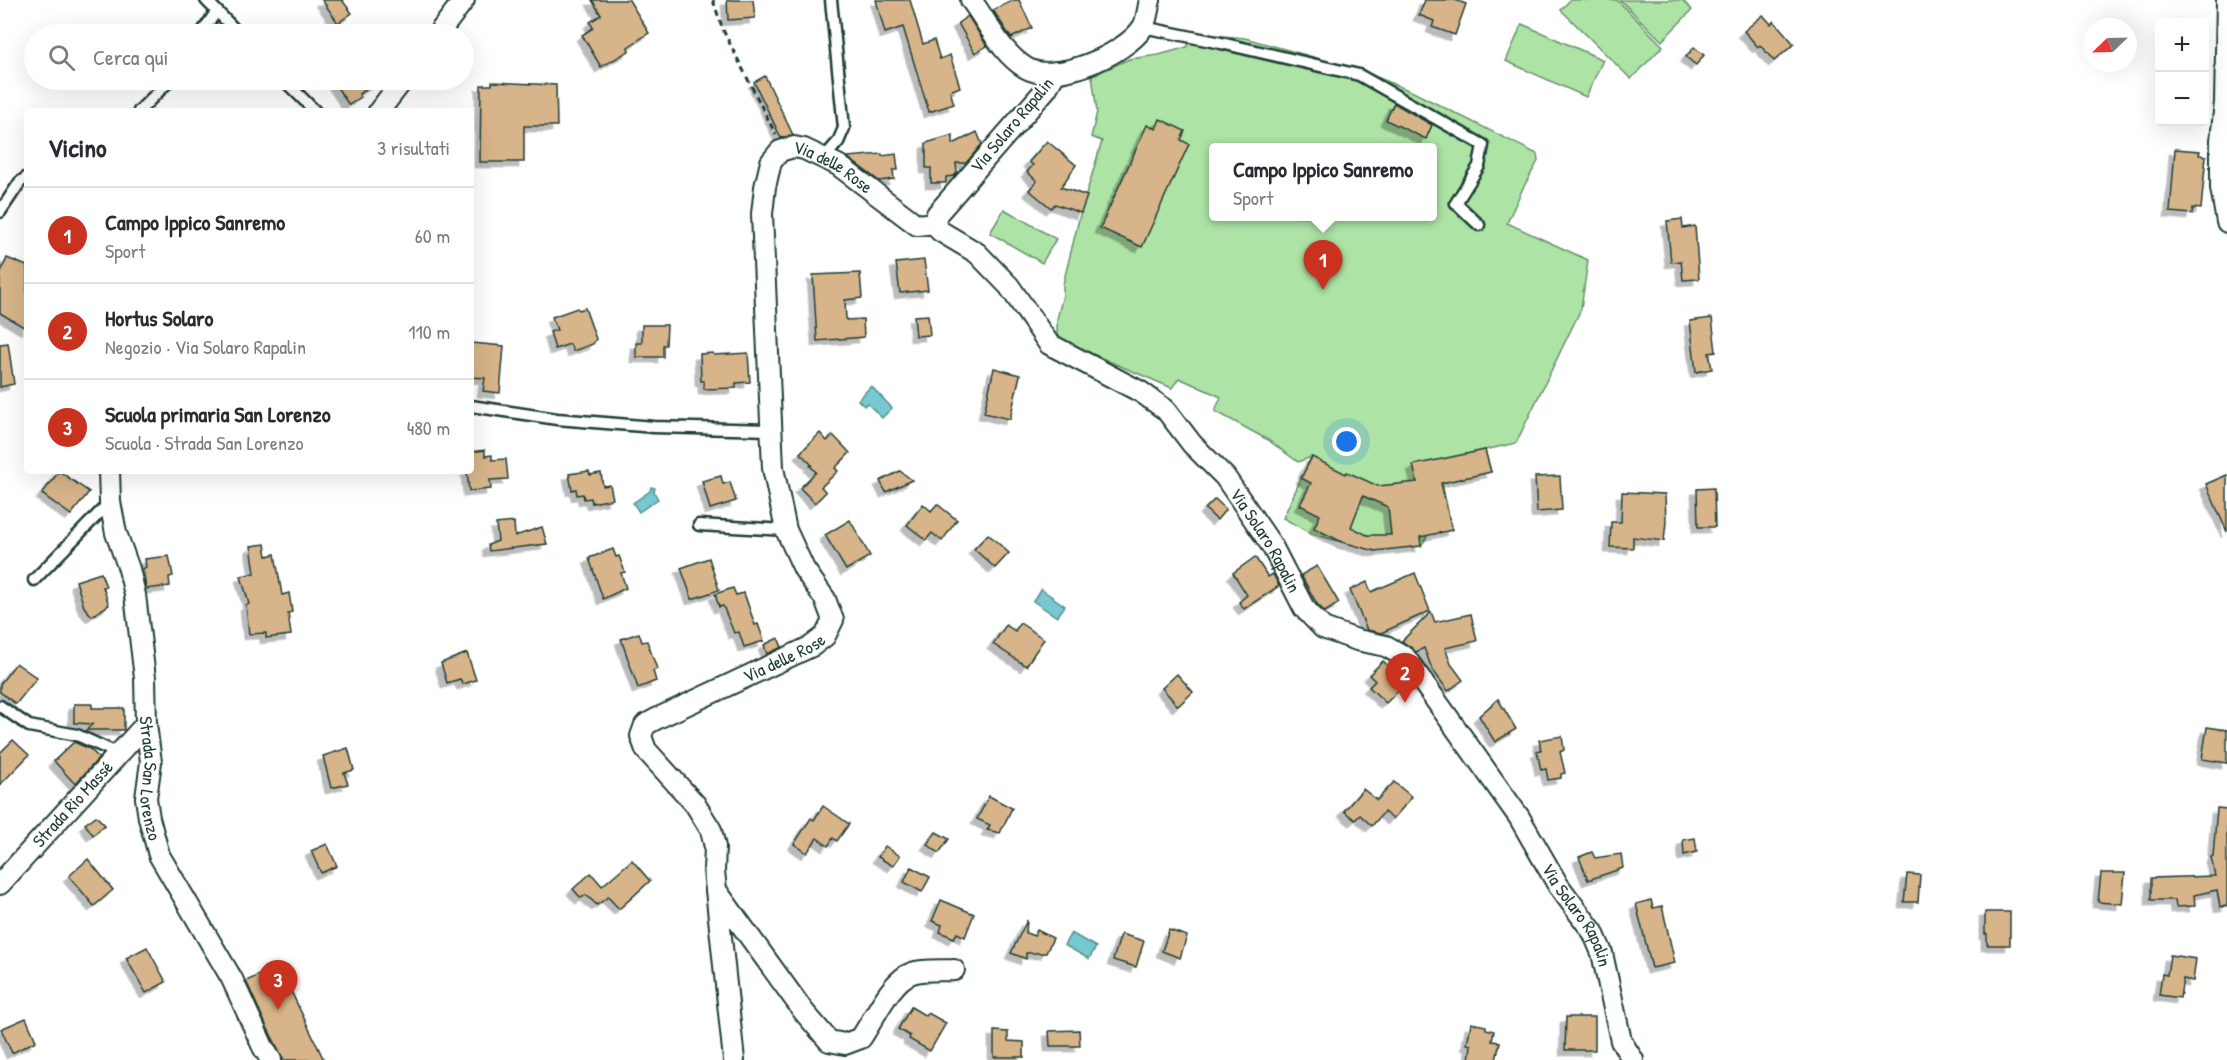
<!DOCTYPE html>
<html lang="it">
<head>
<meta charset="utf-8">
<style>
  :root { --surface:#fff; --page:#f7f7f7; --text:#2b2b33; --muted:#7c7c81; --line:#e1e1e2; --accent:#c8321e }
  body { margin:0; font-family:"Patrick Hand",sans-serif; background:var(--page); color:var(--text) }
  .controls { position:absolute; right:18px; top:18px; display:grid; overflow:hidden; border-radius:6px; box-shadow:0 6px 24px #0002 }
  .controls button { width:54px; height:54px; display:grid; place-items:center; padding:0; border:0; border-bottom:2px solid var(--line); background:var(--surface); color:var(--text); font:30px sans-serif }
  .compass { position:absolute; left:2083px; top:18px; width:54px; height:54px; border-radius:50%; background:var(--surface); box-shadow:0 6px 24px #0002; rotate:247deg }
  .you { position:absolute; left:1347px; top:442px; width:21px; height:21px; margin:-15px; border:4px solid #fff; border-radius:50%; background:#1a73e8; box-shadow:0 0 0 9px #1a73e833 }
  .badge { display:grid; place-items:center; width:39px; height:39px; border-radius:50%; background:var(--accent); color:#fff; font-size:20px; font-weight:700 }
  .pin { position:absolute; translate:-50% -50px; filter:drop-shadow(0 2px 3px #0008) }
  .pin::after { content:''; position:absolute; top:32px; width:21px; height:18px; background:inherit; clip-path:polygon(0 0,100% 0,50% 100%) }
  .popup { position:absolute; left:1209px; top:143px; width:228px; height:78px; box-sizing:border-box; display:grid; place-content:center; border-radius:6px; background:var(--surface); filter:drop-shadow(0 2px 4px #0005); font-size:20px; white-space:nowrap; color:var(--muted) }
  .popup b { font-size:22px; color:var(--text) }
  .popup::after { content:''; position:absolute; left:50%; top:100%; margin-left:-12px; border:12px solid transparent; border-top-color:var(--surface) }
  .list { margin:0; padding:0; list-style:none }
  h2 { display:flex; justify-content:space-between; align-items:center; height:78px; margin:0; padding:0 24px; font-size:26px }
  h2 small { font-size:20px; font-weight:400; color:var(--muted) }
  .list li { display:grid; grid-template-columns:39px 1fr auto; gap:18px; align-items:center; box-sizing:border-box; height:96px; padding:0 24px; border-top:2px solid var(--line) }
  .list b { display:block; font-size:22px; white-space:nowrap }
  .list p { margin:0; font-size:20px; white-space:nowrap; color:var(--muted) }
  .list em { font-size:20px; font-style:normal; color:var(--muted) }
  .icon { flex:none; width:33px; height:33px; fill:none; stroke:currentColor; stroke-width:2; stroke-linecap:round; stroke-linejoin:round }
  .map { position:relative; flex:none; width:2227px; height:1060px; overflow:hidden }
  .search { position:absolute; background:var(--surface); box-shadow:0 6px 24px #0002; left:24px; top:24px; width:450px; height:66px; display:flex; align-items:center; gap:15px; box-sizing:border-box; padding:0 21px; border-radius:33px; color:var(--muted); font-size:22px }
  .panel { position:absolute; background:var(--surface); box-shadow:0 6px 24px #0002; left:24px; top:108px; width:450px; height:366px; border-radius:6px }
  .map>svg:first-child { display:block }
</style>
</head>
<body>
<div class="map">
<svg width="2227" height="1060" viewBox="0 0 2227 1060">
  <defs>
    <filter id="shadow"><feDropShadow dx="-5.5" dy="5.5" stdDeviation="0" flood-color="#0004"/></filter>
  </defs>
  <rect width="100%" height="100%" fill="#fff"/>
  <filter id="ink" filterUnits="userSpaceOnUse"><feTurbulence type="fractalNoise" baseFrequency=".0167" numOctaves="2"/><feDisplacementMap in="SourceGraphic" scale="12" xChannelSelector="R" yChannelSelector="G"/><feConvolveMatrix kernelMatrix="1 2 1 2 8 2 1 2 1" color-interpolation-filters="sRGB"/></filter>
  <g filter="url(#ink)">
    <g fill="#ade3a5" stroke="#66906c" stroke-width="1.5" fill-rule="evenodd">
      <path d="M1570 0H1617L1663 46 1631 79 1561 10Z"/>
      <path d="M1620 0H1682L1692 10 1662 41Z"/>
      <path d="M1522 24 1603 60 1586 97 1506 61Z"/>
      <path d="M1194 33 1245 38 1360 70 1413 92 1537 154 1538 161 1522 190 1507 223 1588 260 1581 309 1516 443 1485 450 1491 472 1442 483 1452 530 1428 535 1421 546 1342 542 1312 534 1283 518 1311 457 1298 462 1268 440 1215 411 1221 397 1179 378 1172 388 1057 339V319L1063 295V284L1080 215 1102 141 1091 137 1097 112 1092 76 1129 59 1159 55 1187 47ZM1214 148H1432V216H1214Z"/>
      <path d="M1004 209 1056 239 1042 263 990 233Z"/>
    </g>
    <g fill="#77c8cf" stroke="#549091" stroke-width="1.5">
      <path d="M871 386 892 408 882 418 867 403 864 406 858 400Z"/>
      <path d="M651 487 655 488 654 492 658 499 639 512 633 503 650 491Z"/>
      <path d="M1041 589 1065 606 1057 617 1033 601Z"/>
      <path d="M1071 933 1096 947 1089 959 1064 945Z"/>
    </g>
    <g fill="#d7b489" stroke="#1f3d34" stroke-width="1.5" fill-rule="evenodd" filter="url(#shadow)">
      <path d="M322 0H342L352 13 338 23Z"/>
      <path d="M592 0H629L649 33 628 47 629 51 601 67 582 35 593 28 590 22 601 15Z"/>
      <path d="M727 0H753L755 18 728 20Z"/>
      <path d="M876 0H910L923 44 934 40 940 59 950 55 960 87 950 91 954 104 929 112 903 27 885 33Z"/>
      <path d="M1014 0H1019L1032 28 1011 38 993 10Z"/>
      <path d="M1425 0H1455L1466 4 1455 35 1432 27 1434 21 1419 15Z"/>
      <path d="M1763 15 1771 24 1774 21 1794 44 1774 61 1760 45 1758 47 1744 31Z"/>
      <path d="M968 16 987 46 975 53 958 23Z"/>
      <path d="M1694 47 1704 55 1696 65 1686 57Z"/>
      <path d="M765 76 793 135 781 138 754 82Z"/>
      <path d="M332 80H381L359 94 361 97 349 105Z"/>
      <path d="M492 82 556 85 557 126H524V162H480L481 85H492Z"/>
      <path d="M1394 103 1432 125 1426 139 1386 120Z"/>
      <path d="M1160 119 1185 131 1181 140 1189 144 1142 247 1100 228 1147 125 1156 129Z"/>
      <path d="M977 132 982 144 966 163H956L957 173 954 176 946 177V183H931V168H926V143L953 135V144Z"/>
      <path d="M1047 141 1076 165 1061 187 1087 196 1081 213 1055 204 1051 208 1029 190 1037 181 1027 172 1033 165 1029 162Z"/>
      <path d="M2175 149 2200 151 2199 155 2206 156 2201 209 2193 208 2192 214 2170 212Z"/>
      <path d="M882 154V156L896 154 898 170H893L894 179 879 181 847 157Z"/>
      <path d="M1682 219 1683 228 1695 226 1699 279 1683 280 1681 261 1671 262 1667 221Z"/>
      <path d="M7 258 27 266V329L0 313V274Z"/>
      <path d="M924 260 928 290 900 293 896 263Z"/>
      <path d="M860 273 862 298 845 300 846 320 863 319 864 337 817 341 813 275Z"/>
      <path d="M577 308 579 310 585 308 596 339 593 344 573 351 570 344 555 349 550 332 557 330 552 317Z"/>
      <path d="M928 315 930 335 916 336 914 316Z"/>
      <path d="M1712 318 1716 352 1709 353 1712 369 1696 372 1690 321Z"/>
      <path d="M642 325H667L666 345H663V357H636V343H642Z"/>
      <path d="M8 343 14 384 0 387V344Z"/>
      <path d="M471 343 504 346 500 393 483 391 485 378 471 377Z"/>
      <path d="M713 353 714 355 748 353 750 382 736 383V388L704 389V381H701L700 354Z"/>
      <path d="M994 368 1020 375 1010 419 984 413Z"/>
      <path d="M820 433 827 441 833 435 850 453 835 468 838 471 821 487 826 492 815 503 800 488 816 472 810 466 812 465 800 453Z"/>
      <path d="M485 450V456L492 455V460L506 459 508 479 490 480 491 489 469 491 467 471H471V452Z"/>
      <path d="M1485 450 1491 472 1441 483 1452 530 1420 537 1421 546 1375 551 1342 542 1314 528 1320 515 1300 505 1311 483 1301 478 1312 457 1346 474 1347 472 1378 486 1417 482 1413 465ZM1363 496 1388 507 1391 535H1367L1351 527Z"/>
      <path d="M59 471 89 492 71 515 42 494Z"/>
      <path d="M589 471 590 475 601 473 603 486 610 485 613 499 592 503 591 498 584 499 583 494 577 495 576 489 572 490 569 474Z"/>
      <path d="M900 471 912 480 886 492 880 481Z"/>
      <path d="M2227 475V532L2206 484Z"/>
      <path d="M721 476 723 484 730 482 736 501 710 509 702 481Z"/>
      <path d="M1560 476 1562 510 1537 512 1535 477Z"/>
      <path d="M1714 488 1715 527H1698L1697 489Z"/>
      <path d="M1622 492 1665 494 1666 522 1664 541 1633 537V548L1610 547 1611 522H1621Z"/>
      <path d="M1215 499 1226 509 1217 520 1205 509Z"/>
      <path d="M923 504 931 511 937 504 957 520 942 541 932 533 926 540 907 525Z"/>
      <path d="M850 520 870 556 846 570 825 535Z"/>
      <path d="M514 522 515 536 542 527 547 544 489 551 488 545 498 541 496 524Z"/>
      <path d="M988 534 1009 553 995 568 974 549Z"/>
      <path d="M265 544 267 556 275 554 282 595 289 593 292 612 288 613 291 635 266 638V633L249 634 246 605 249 604 241 576 255 573 251 546Z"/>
      <path d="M613 549 616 557 619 556 625 572 621 573 626 588 603 599 589 558Z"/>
      <path d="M169 556 173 576 169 577 170 586 146 589 143 568H146L145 559Z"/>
      <path d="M1255 557 1268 577 1273 574 1279 586 1244 609 1239 602 1247 595 1233 573Z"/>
      <path d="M709 558 719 590 692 599 681 568Z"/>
      <path d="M1317 566 1339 603 1325 612 1317 604 1301 575Z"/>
      <path d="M101 573 106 587H103L109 605 92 616 84 607 76 581Z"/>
      <path d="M1415 573 1430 611 1381 633 1367 630 1350 590 1367 582 1371 592Z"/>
      <path d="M733 588 736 595 744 593 755 625 758 624 764 641 744 647 739 632 734 633 723 606 719 607 715 594Z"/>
      <path d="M1431 612 1435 622 1471 614 1477 641 1445 648 1451 664 1463 680 1448 691 1432 669 1424 648 1416 652 1402 641Z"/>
      <path d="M1020 623 1044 639 1026 666 993 644 1006 625 1015 631Z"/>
      <path d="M639 633 642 642 647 641 657 669 653 671 656 681 638 688 621 639Z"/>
      <path d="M778 638 782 647 767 654 764 645Z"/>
      <path d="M467 653 476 680 463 684 460 679 447 683 441 663Z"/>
      <path d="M1383 661 1406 683 1386 703 1369 687 1375 681 1369 675Z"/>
      <path d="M16 663 37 678 16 704 0 692V684Z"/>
      <path d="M1177 674 1193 692 1178 706 1162 688Z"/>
      <path d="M1498 699 1516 729 1495 742 1479 716Z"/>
      <path d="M74 704H92V708H124V730H86L93 724 74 723Z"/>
      <path d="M2207 727 2227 730V763L2202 759Z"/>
      <path d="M1562 736 1564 750 1560 752 1565 773 1561 774V778L1548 780 1546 769 1541 770 1537 751 1541 750 1539 740Z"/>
      <path d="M13 740 29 755 0 785V753Z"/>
      <path d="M74 742 90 749 99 758 75 784 54 761Z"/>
      <path d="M348 748 354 770 344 773 348 784 331 788 323 756Z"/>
      <path d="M1394 782 1412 797 1393 819 1384 812 1372 826 1360 815 1355 820 1344 811 1363 789 1377 800Z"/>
      <path d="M989 796 1012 808 1000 833 987 830 990 825 977 819Z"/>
      <path d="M823 806 849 824 837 841 833 838 828 846 817 838 807 853 794 844 811 818 814 820Z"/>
      <path d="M2217 808 2227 809V906L2220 907 2217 890 2194 895 2195 906 2176 907 2175 900H2151V878L2215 876 2211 857 2213 856Z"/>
      <path d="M96 816 105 825 93 835 85 824Z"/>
      <path d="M936 832 949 839 939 853 927 844Z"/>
      <path d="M1695 838 1697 852 1684 855 1683 840Z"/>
      <path d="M327 844 337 866 321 873 311 851Z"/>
      <path d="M885 846 900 856 893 866 878 857Z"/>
      <path d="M1592 852 1595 858 1621 854 1623 868 1588 880 1579 857Z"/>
      <path d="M88 859 113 890 94 906 69 876Z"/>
      <path d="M632 860 650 881 619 909 608 897 597 905 586 895 581 898 573 889 591 873 602 886Z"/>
      <path d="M911 867 930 877 922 892 904 882Z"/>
      <path d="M2101 873H2125L2122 904 2098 902Z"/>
      <path d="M1907 874 1920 875 1918 902H1904Z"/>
      <path d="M941 900 974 914 965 937 957 933 954 938 940 932 942 925 932 921Z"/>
      <path d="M1651 900 1653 908 1662 906 1675 963 1652 968 1636 904Z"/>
      <path d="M1985 912H2010V945H1987V934H1985Z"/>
      <path d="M1027 920 1026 933 1034 936 1037 930 1053 938 1046 953H1026V959L1011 953Z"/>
      <path d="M1169 930 1187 936 1180 958 1162 951Z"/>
      <path d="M1121 934 1144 941 1136 967 1113 960Z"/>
      <path d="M147 947 166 982 146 993 126 958Z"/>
      <path d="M2170 955 2196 959 2193 981 2183 979 2180 998 2159 995 2162 974 2167 975Z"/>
      <path d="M279 966 324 1060H284L266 1025 246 981Z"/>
      <path d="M911 1007 926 1016 928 1013 946 1023 930 1051 909 1039 910 1036 898 1029Z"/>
      <path d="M1566 1017H1595V1050H1565Z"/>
      <path d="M26 1018 36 1041 12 1053 1 1029Z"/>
      <path d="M1471 1023 1486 1026V1029L1494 1031 1492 1041 1500 1042 1496 1060H1469L1471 1045 1467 1044Z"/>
      <path d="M1079 1030 1080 1046H1050L1049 1031Z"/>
      <path d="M994 1031 1008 1032V1041L1024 1042V1057H994Z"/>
    </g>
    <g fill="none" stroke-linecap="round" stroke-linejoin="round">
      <defs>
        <g id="service">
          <path d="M206 0 239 34"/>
          <path d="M1143 27 1221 43 1359 75 1483 145 1479 166 1456 203 1479 225"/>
          <path d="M201 34 216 12"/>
          <path d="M284 80 315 111"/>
          <path d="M139 111 170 80"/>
          <path d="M823 159 838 142 844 128 831 0"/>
          <path d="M0 212 20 182 27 177"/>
          <path d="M471 406 557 419 654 427 772 430"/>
          <path d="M699 525 786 530"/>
          <path d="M34 580 110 502"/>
          <path d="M0 706 29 726 77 735 119 754"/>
        </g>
        <g id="minor">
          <path d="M971 0C989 24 1000 52 1026 68 1055 85 1126 54 1143 27 1147 20 1148 8 1150 0"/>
          <path d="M2227 0 2225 102 2221 140V188L2227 222"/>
          <path d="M438 34 464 0"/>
          <path id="s1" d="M1056 72 1046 89 937 214 935 223 940 231 977 253 1009 286 1049 344 1141 392 1166 410 1192 444 1225 477 1272 546 1304 608 1323 628 1357 640 1386 646 1405 657 1519 817 1558 885 1593 932 1602 953 1621 1041 1633 1060"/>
          <path d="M379 111 403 80"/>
          <path id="s2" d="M109 471 110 502 116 533 129 569 135 595 145 678 146 724 151 762 146 798 149 818 159 855 232 979 263 1047 271 1060"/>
          <path id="s3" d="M0 884 146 724"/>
          <path d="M716 890 804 1012 829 1041 845 1044 861 1038C874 1019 891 980 912 973 924 969 941 971 954 970"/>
          <path id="s4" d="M734 1060 714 871 715 847 711 830 695 804 646 750 641 736 645 725 658 718 812 646 825 636 833 620 825 599 804 569 786 530 773 468 762 214 765 187 771 162 780 151 794 147 804 149 838 165 917 225 935 223"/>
        </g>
      </defs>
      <use href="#service" stroke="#1f3d34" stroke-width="15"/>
      <use href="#minor" stroke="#1f3d34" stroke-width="24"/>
      <path stroke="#1f3d34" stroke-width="3" stroke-dasharray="6 4.5" stroke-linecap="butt" d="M713 0 723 30 776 135"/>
      <use href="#service" stroke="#fff" stroke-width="10"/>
      <use href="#minor" stroke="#fff" stroke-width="20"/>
    </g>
  </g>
  <g text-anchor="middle" stroke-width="4.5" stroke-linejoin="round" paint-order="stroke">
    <g font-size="18" fill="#1f3d34" stroke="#fff">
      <text transform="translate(1012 125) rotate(-50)" y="6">Via Solaro Rapalin</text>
      <text dy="6" stroke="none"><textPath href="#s4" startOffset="1126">Via delle Rose</textPath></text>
      <text dy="6" stroke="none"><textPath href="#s1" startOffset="663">Via Solaro Rapalin</textPath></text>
      <text dy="6" stroke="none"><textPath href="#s4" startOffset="516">Via delle Rose</textPath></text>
      <text dy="6" stroke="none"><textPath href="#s2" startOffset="312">Strada San Lorenzo</textPath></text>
      <text dy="6" stroke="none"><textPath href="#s3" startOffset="108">Strada Rio Massé</textPath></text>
      <text dy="6" stroke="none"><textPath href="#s1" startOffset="1167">Via Solaro Rapalin</textPath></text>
    </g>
  </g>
</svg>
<div class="controls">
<button>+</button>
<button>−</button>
</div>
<svg class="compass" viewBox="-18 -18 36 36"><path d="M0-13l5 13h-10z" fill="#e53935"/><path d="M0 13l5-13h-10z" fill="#7c7c81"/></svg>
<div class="you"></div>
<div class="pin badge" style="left:1323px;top:290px">1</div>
<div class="popup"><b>Campo Ippico Sanremo</b>Sport</div>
<div class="pin badge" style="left:1405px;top:703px">2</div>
<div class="pin badge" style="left:278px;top:1010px">3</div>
<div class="search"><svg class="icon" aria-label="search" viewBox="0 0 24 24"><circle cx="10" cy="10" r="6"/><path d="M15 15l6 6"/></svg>Cerca qui</div>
<section class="panel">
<h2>Vicino<small>3 risultati</small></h2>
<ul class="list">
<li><span class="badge">1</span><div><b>Campo Ippico Sanremo</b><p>Sport</p></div><em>60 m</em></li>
<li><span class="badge">2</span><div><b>Hortus Solaro</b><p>Negozio · Via Solaro Rapalin</p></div><em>110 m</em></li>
<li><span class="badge">3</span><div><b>Scuola primaria San Lorenzo</b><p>Scuola · Strada San Lorenzo</p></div><em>480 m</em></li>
</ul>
</section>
</div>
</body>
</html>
